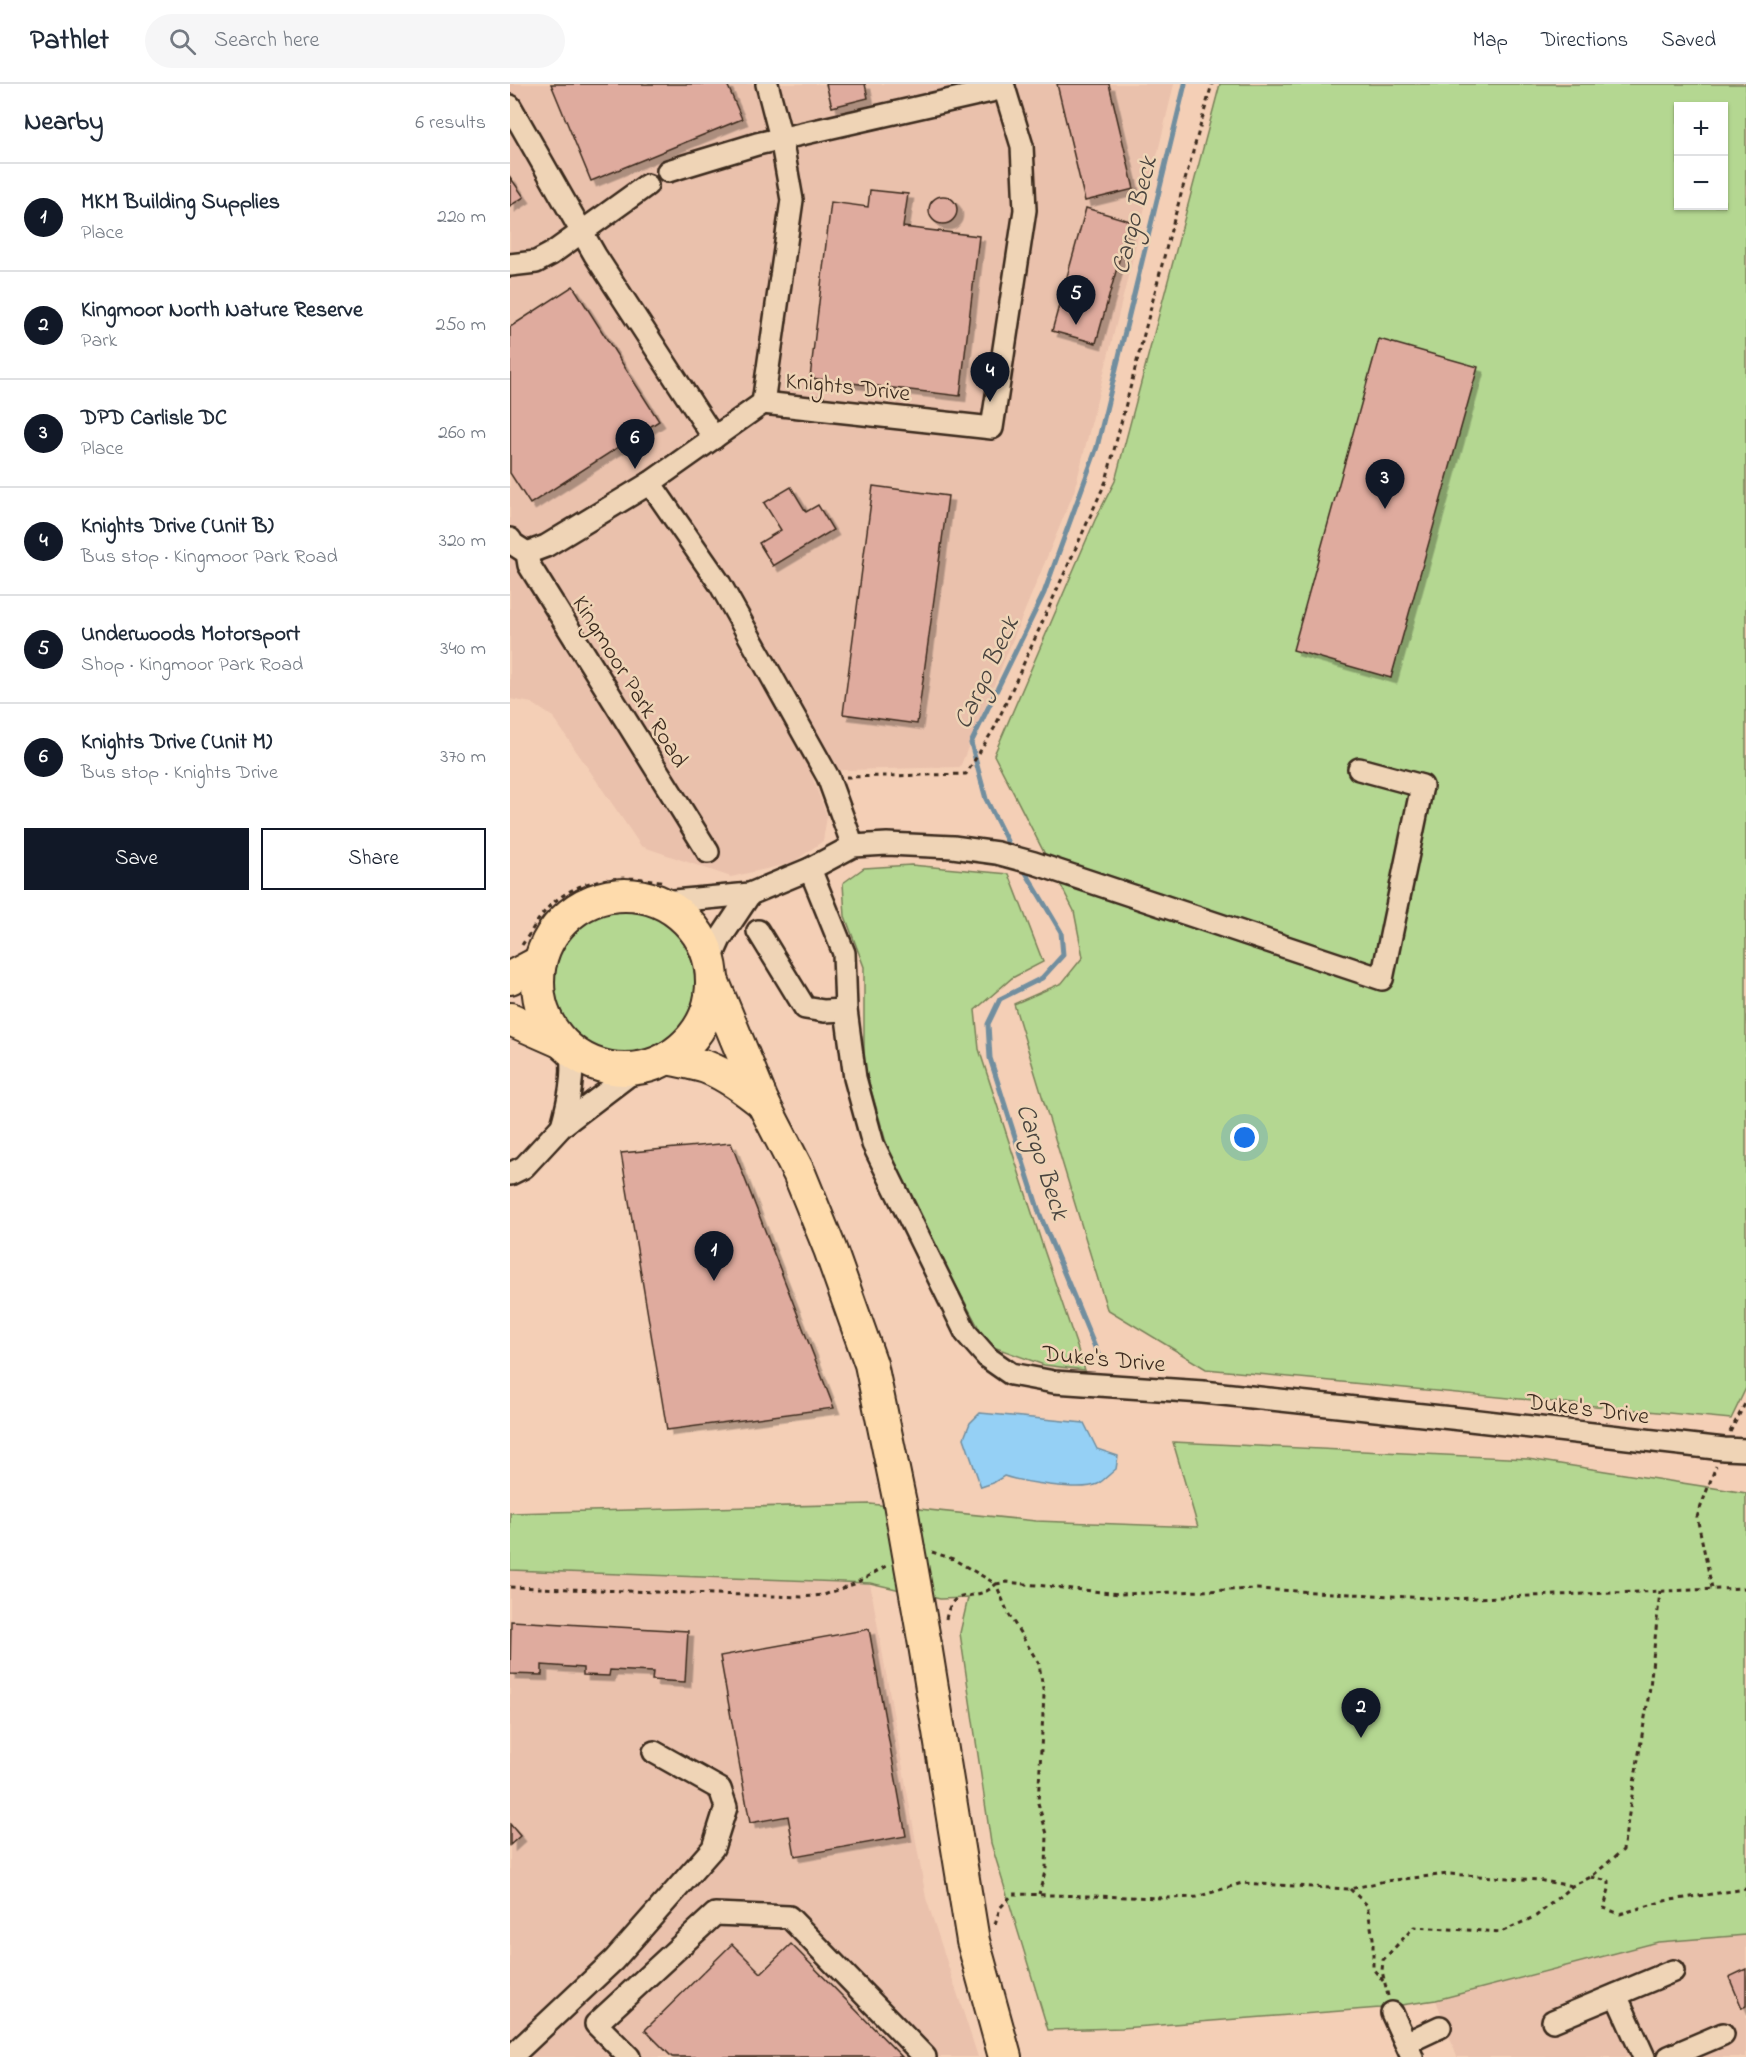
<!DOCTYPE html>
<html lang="en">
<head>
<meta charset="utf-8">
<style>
  :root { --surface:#fff; --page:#f6f6f7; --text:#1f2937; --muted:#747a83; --line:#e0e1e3; --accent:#111827 }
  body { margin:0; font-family:"Indie Flower",sans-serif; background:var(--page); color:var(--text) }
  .controls { position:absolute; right:18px; top:18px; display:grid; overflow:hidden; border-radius:0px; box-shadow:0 2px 4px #0004 }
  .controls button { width:54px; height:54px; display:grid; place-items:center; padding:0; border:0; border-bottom:2px solid var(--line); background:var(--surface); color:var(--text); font:30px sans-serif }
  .you { position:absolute; left:735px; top:1054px; width:21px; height:21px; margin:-15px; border:4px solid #fff; border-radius:50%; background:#1a73e8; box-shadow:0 0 0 9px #1a73e833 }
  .badge { display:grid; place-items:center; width:39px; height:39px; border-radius:50%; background:var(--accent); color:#fff; font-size:20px; font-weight:700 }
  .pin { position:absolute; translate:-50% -50px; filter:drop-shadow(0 2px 3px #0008) }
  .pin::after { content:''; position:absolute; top:32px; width:21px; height:18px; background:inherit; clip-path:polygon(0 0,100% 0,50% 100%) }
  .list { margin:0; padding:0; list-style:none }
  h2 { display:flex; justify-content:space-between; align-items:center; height:78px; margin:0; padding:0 24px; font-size:26px }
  h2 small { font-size:20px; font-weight:400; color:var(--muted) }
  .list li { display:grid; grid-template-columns:39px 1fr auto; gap:18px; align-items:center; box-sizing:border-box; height:108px; padding:0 24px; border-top:2px solid var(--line) }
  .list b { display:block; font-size:22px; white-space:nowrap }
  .list p { margin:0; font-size:20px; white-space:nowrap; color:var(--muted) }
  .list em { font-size:20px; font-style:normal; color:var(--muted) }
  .actions { display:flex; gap:12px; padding:18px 24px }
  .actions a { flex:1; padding:14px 0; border:2px solid var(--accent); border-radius:0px; text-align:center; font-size:21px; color:var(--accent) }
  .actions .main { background:var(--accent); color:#fff }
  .icon { flex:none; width:33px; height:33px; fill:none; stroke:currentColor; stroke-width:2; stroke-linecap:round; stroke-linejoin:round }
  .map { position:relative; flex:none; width:1236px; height:1973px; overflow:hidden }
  header { display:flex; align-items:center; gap:36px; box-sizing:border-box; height:84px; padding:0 30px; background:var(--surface); border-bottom:2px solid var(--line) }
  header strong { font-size:28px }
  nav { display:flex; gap:33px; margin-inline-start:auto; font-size:21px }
  .search { width:420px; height:54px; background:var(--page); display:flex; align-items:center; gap:15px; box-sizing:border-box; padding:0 21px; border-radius:33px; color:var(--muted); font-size:22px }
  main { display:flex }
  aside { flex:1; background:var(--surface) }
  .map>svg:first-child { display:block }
</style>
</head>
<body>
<header>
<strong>Pathlet</strong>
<div class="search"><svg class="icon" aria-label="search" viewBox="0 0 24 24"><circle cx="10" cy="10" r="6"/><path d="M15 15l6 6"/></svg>Search here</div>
<nav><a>Map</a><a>Directions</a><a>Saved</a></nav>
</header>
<main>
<aside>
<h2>Nearby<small>6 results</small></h2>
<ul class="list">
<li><span class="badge">1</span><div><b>MKM Building Supplies</b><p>Place</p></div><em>220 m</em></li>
<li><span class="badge">2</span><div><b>Kingmoor North Nature Reserve</b><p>Park</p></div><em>250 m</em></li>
<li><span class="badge">3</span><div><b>DPD Carlisle DC</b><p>Place</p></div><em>260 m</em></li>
<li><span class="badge">4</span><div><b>Knights Drive (Unit B)</b><p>Bus stop · Kingmoor Park Road</p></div><em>320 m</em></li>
<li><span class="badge">5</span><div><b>Underwoods Motorsport</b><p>Shop · Kingmoor Park Road</p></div><em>340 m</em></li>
<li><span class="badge">6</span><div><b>Knights Drive (Unit M)</b><p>Bus stop · Knights Drive</p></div><em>370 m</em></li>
</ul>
<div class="actions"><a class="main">Save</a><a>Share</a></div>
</aside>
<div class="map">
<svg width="1236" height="1973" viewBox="0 0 1236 1973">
  <defs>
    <filter id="shadow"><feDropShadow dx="5.5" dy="5.5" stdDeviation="0" flood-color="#0004"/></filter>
  </defs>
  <rect width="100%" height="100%" fill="#f4cfb6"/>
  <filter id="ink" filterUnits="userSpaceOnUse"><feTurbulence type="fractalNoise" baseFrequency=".0167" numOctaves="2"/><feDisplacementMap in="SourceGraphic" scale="12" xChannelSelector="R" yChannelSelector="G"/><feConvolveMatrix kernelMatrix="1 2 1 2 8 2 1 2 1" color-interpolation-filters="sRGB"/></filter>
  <g filter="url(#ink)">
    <g fill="#eac1ac">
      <path d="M0 0H664L626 161 564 408 450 683 300 687 317 732 313 757 282 779 221 793 131 762 43 633 22 619 0 615Z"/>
      <path d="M0 1486 360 1499 416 1814 468 1973H0Z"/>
      <path d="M1236 1851V1973H947L926 1916 1148 1858Z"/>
    </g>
    <g fill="#b4d791" stroke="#788058" stroke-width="1.5" fill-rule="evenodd">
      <path d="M710 0H1236V1304L1221 1335 696 1285 597 1225 504 920 552 899 573 873 564 827 484 671 585 436 605 397ZM1168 22H1214V122H1168Z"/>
      <path d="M401 781 499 790 533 878 502 894 465 926 469 965 533 1163 575 1286 534 1281 478 1261 430 1172 379 1069 354 981V883L335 832 333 799 354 784Z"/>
      <circle cx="115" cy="899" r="75"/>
      <path d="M663 1358 1018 1375 1236 1409V1851L1148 1858 926 1916 870 1924 612 1944 538 1946 481 1759 450 1549 458 1514 430 1515 360 1499 0 1486V1429L360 1420 526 1437 688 1443Z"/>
    </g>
    <path fill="#95d0f5" stroke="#718e9f" stroke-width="1.5" d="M470 1329 574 1339 587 1365 608 1372 606 1385C601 1389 594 1396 588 1400 571 1408 512 1398 494 1392L483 1399 471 1403 454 1354 460 1339Z"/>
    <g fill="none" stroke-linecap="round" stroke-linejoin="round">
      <g stroke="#718e9f" stroke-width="5">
        <path d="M502 767 476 715 461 659 534 509 587 363 675 0"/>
        <path d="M512 782 551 848 553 871 532 894 490 915 478 940 480 974 530 1131 592 1280"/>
      </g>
    </g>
    <g fill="#dfab9e" stroke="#3b2a1e" stroke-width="1.5" filter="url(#shadow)">
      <path d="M41 0H217L232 35 81 97Z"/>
      <path d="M316 0H355L358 14 322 23Z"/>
      <path d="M547 0H599L624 105 575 117Z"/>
      <path d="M0 93 14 113 0 122Z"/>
      <path d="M360 106 398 110 393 143 469 152 450 312 300 294 321 118 358 123Z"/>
      <circle cx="433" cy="126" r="14"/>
      <path d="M576 124 620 137 586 259 542 247Z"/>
      <path d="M63 202 149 337 20 420 0 389V243Z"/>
      <path d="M869 255 968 283 881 594 783 566Z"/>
      <path d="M363 402 438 412 407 640 333 630Z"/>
      <path d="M281 403 296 428 308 421 323 446 263 482 249 459 271 446 254 419Z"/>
      <path d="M221 1059 324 1324 157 1346 111 1069Z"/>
      <path d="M1 1537 178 1547 175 1598 142 1596 143 1588 100 1586 99 1592 73 1591V1584L32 1581V1591L0 1590Z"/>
      <path d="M359 1545 396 1752 285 1772 278 1732 240 1739 210 1572Z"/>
      <path d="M0 1740 10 1752 0 1761Z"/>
      <path d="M222 1860 251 1889 281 1860 392 1973H162L135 1946Z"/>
      <path d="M1236 1885V1922L1232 1924 1219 1893Z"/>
    </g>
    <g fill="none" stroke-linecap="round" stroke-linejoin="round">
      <defs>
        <g id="minor">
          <path d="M0 22 85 171 204 354"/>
          <path d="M158 87 247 60 494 4"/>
          <path d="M0 181 26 178 41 170 137 101"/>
          <path d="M253 319 282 116 271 54 257 0"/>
          <path d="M140 399 210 500 318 693 343 762"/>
          <path d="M0 455 3 460 17 469 19 481 198 768"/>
          <path d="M17 469 36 462 140 399 253 319 482 344 515 126 512 62 493 0"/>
          <path d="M300 785 334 869 336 926 345 994 363 1060 456 1249 478 1274 501 1290 544 1298 693 1308 951 1335 1214 1365 1236 1366"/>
          <path d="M153 818 240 810 300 785 343 762 377 760 443 763 487 769 524 779 872 895 912 702 849 685"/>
          <path d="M248 847 295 924 314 927 336 926"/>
          <path d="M200 877 210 855 240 810"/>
          <path d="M52 1042C59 1016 64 994 61 967"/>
          <path d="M0 1090 14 1083 52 1042 127 985"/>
          <path d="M1106 1911 1134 1973"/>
          <path d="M882 1929 902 1973"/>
          <path d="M1043 1937 1163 1887"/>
          <path d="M896 1959 930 1943"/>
          <path d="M1 1973 104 1876 203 1764 216 1723 210 1705 144 1668"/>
          <path d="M119 1973 86 1940 205 1830 279 1833 415 1973"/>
          <path d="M1159 1973 1213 1950"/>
        </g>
        <g id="highway">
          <circle cx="115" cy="898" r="87"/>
          <path d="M0 894 30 878"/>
          <path d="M203 898 253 1019 289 1089 320 1165 361 1280 390 1419"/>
          <path d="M0 935 50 957"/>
          <path d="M158 974C170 977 184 979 196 983 217 991 235 1005 253 1019"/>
          <path d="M415 1561 463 1857 495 1973"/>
        </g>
      </defs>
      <use href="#minor" stroke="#3b2a1e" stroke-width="26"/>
      <use href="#highway" stroke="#3b2a1e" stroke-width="36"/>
      <g stroke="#3b2a1e" stroke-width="3" stroke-dasharray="4.5 4.5" stroke-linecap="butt">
        <path d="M336 693 456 690 485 643 596 397 661 146 702 0"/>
        <path d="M12 861C22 847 30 830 43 819 75 791 116 791 155 798"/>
        <path d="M1220 1348 1236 1318"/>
        <path d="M422 1468 443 1475 486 1500 497 1498 610 1510 747 1505 938 1515 1236 1504"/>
        <path d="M0 1503 292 1513 314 1511 344 1500 378 1481"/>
        <path d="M1202 1504 1187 1433 1206 1382"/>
        <path d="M436 1535C442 1506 452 1516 474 1508 478 1507 483 1503 486 1500L498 1529 529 1580 534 1611 528 1719 537 1750 536 1784 529 1810"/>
        <path d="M1081 1793 1099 1797V1805L1094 1824 1110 1830 1154 1817 1236 1805"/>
        <path d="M840 1805 857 1821 863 1854V1885L874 1898"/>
        <path d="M485 1840 490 1824 503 1810 656 1814 687 1813 732 1799 840 1805 875 1797 939 1790 1028 1796 1062 1802"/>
        <path d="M878 1912 872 1887 873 1876 904 1843 991 1848 1026 1832 1062 1802 1081 1793 1113 1766 1140 1603 1150 1507"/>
      </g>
      <use href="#minor" stroke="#efd4b6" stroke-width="21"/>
      <use href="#highway" stroke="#fedbac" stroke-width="32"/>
      <defs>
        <path id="highway-bridge" d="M390 1419 415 1561"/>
      </defs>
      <use href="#highway-bridge" stroke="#3b2a1e" stroke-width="36" stroke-linecap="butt"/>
      <use href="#highway-bridge" stroke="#fedbac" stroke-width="32"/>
    </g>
  </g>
  <g text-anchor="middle" stroke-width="5" stroke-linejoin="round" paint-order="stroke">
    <g font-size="24" fill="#3b2a1e" stroke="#efd4b6">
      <text transform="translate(338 302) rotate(6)" y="8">Knights Drive</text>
      <text transform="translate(121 597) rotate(58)" y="8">Kingmoor Park Road</text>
      <text transform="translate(594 1274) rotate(5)" y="8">Duke's Drive</text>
      <text transform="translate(1078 1324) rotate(7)" y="8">Duke's Drive</text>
    </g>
    <g font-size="26" font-style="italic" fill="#48433e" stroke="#efd4b6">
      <text transform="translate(623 131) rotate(-76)" y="9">Cargo Beck</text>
      <text transform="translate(475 588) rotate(-65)" y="9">Cargo Beck</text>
      <text transform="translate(534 1077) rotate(72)" y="9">Cargo Beck</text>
    </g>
  </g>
</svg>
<div class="controls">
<button>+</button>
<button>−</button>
</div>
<div class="you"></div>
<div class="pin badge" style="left:204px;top:1197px">1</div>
<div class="pin badge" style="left:851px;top:1654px">2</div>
<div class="pin badge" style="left:875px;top:425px">3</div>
<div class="pin badge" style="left:480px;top:318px">4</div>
<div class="pin badge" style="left:566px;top:241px">5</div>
<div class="pin badge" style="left:125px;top:385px">6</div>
</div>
</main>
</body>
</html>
